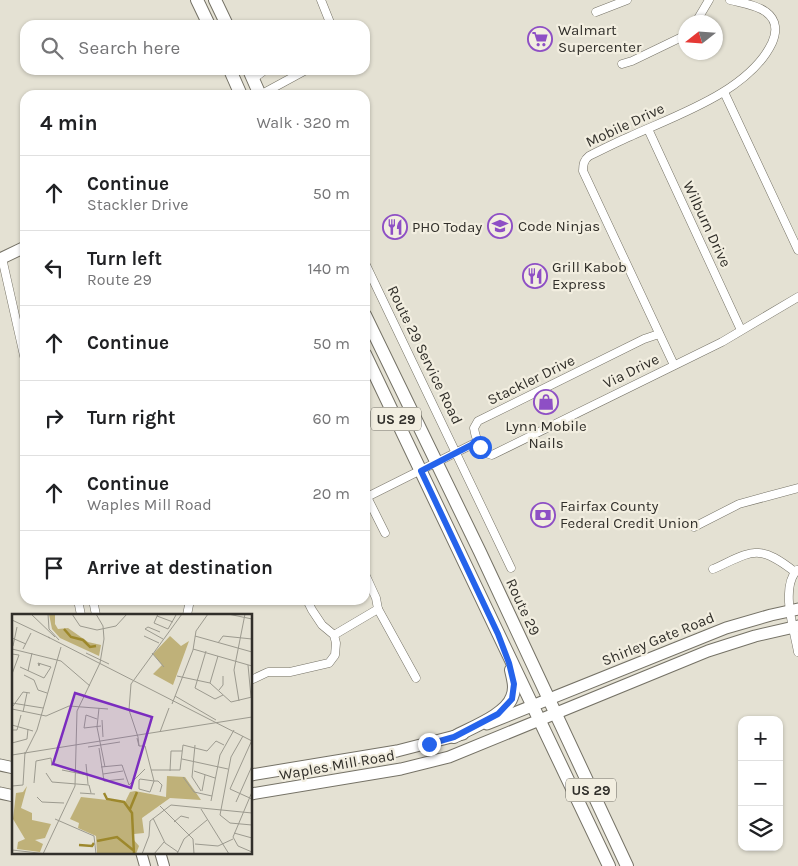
<!DOCTYPE html>
<html lang="en">
<head>
<meta charset="utf-8">
<style>
  :root { --surface:#fff; --page:#f6f6f6; --text:#202124; --muted:#757577; --line:#e0e0e0 }
  body { margin:0; font-family:Karla,sans-serif; background:var(--page); color:var(--text) }
  .controls { position:absolute; right:15px; bottom:15px; display:grid; overflow:hidden; border-radius:10px; box-shadow:0 1px 4px #0004 }
  .controls button { width:45px; height:45px; display:grid; place-items:center; padding:0; border:0; border-bottom:1px solid var(--line); background:var(--surface); color:var(--text); font:25px sans-serif }
  .compass { position:absolute; left:678px; top:15px; width:45px; height:45px; border-radius:50%; background:var(--surface); box-shadow:0 1px 4px #0004; rotate:253deg }
  .stop { position:absolute; width:15px; height:15px; margin:-11px; border:4px solid #2563eb; border-radius:50%; background:#fff }
  .stop.end { background:#2563eb; border-color:#fff; box-shadow:0 1px 5px #0008 }
  .list { margin:0; padding:0; list-style:none }
  h2 { display:flex; justify-content:space-between; align-items:center; height:65px; margin:0; padding:0 20px; font-size:21px }
  h2 small { font-size:16px; font-weight:400; color:var(--muted) }
  .list li { display:grid; grid-template-columns:32px 1fr auto; gap:15px; align-items:center; box-sizing:border-box; height:75px; padding:0 20px; border-top:1px solid var(--line) }
  .list b { display:block; font-size:19px; white-space:nowrap }
  .list p { margin:0; font-size:16px; white-space:nowrap; color:var(--muted) }
  .list em { font-size:16px; font-style:normal; color:var(--muted) }
  .icon { flex:none; width:28px; height:28px; fill:none; stroke:currentColor; stroke-width:2; stroke-linecap:round; stroke-linejoin:round }
  .map { position:relative; flex:none; width:798px; height:866px; overflow:hidden }
  .search { position:absolute; background:var(--surface); box-shadow:0 1px 4px #0004; left:20px; top:20px; width:350px; height:55px; display:flex; align-items:center; gap:12px; box-sizing:border-box; padding:0 18px; border-radius:15px; color:var(--muted); font-size:19px }
  .panel { position:absolute; background:var(--surface); box-shadow:0 1px 4px #0004; left:20px; top:90px; width:350px; height:515px; border-radius:15px }
  .map>svg:first-child { display:block }
</style>
</head>
<body>
<div class="map">
<svg width="798" height="866" viewBox="0 0 798 866">
  <rect width="100%" height="100%" fill="#e4e1d3"/>
  <g fill="none" stroke-linecap="round" stroke-linejoin="round">
    <defs>
      <g id="minor">
        <path d="M321 0 331 25"/>
        <path d="M596 12 627 0"/>
        <path d="M696 22 709 0"/>
        <path d="M622 64 632 61 686 35"/>
        <path d="M253 79 265 70"/>
        <path d="M724 92 798 250"/>
        <path d="M260 95 306 70"/>
        <path d="M648 129 741 330"/>
        <path d="M2 258 25 360"/>
        <path d="M365 263 511 568"/>
        <path d="M659 334 644 339 478 421 474 428C476 440 480 452 492 455L722 342 798 297"/>
        <path d="M674 365 583 171C583 164 584 160 589 156 603 149 617 142 631 136 677 115 749 91 772 43 777 32 777 20 766 12 757 5 742 3 730 0"/>
        <path d="M367 497 385 533"/>
        <path d="M365 498 477 442"/>
        <path d="M694 527 739 504 798 488"/>
        <path d="M713 569C753 551 758 543 795 572"/>
        <path d="M797 570C780 588 794 629 798 652"/>
        <path d="M78 600 81 615"/>
        <path d="M93 600 96 615"/>
        <path d="M378 609 416 678"/>
        <path d="M187 615 190 600"/>
        <path d="M334 635 378 609 376 598 365 574"/>
        <path d="M251 680 268 672H290L329 663 335 655 336 643 334 635 322 625 312 610 307 600"/>
      </g>
      <g id="tertiary">
        <path d="M141 852 145 866"/>
        <path d="M160 852 164 866"/>
      </g>
      <g id="secondary">
        <path d="M0 259 25 247"/>
        <path d="M487 724 726 628 771 615 798 609"/>
        <path d="M0 765 14 768"/>
        <path d="M251 775 397 751 463 734"/>
        <path d="M0 793 14 796"/>
        <path d="M251 794 401 769 449 757 708 651 755 636 798 626"/>
      </g>
      <g id="primary">
        <path d="M197 0 209 25"/>
        <path d="M215 0 227 25"/>
        <path d="M230 70 241 95"/>
        <path d="M249 70 260 95"/>
        <path d="M365 315 480 552 627 866"/>
        <path d="M365 354 609 866"/>
        <path d="M454 737C470 728 506 715 512 697 516 688 513 679 511 670"/>
      </g>
    </defs>
    <use href="#minor" stroke="#757266" stroke-width="9"/>
    <use href="#tertiary" stroke="#757266" stroke-width="12"/>
    <use href="#secondary" stroke="#757266" stroke-width="13"/>
    <use href="#primary" stroke="#757266" stroke-width="14"/>
    <use href="#minor" stroke="#fff" stroke-width="8"/>
    <use href="#tertiary" stroke="#fff" stroke-width="10"/>
    <use href="#secondary" stroke="#fff" stroke-width="11"/>
    <use href="#primary" stroke="#fff" stroke-width="12"/>
  </g>
  <g fill="none" stroke-linecap="round" stroke-linejoin="round">
    <path stroke="#2563eb" stroke-width="6" d="M429 744 454 737 498 714 512 699 514 684 509 663 498 634 421 471 477 442 480 447"/>
  </g>
  <defs>
    <symbol id="supermarket-ring" viewBox="-11 -11 22 22"><circle r="9.5" fill="#f2eee0" stroke="#8e4fc5" stroke-width="1.5"/><path d="M-6-5.5h2.5l.6 2H6L4.5 2H-2.5L-4.4-4H-6ZM-1.5 3.2a1.3 1.3 0 1 0 .1 0ZM3 3.2a1.3 1.3 0 1 0 .1 0Z" fill="#8e4fc5"/></symbol>
    <symbol id="school-ring" viewBox="-11 -11 22 22"><circle r="9.5" fill="#f2eee0" stroke="#8e4fc5" stroke-width="1.5"/><path d="M0-5L7-2L0 1L-7-2ZM-4 1L0 2.5L4 1V4Q0 6-4 4Z" fill="#8e4fc5"/></symbol>
    <symbol id="restaurant-ring" viewBox="-11 -11 22 22"><circle r="9.5" fill="#f2eee0" stroke="#8e4fc5" stroke-width="1.5"/><path d="M-5-6h1v4h1v-4h1v4h1v-4h1v5L-1.5 .5V6h-2V.5L-5-1ZM5-6V6H3V1.5H1.5Q1.5-4 5-6Z" fill="#8e4fc5"/></symbol>
    <symbol id="shop-ring" viewBox="-11 -11 22 22"><circle r="9.5" fill="#f2eee0" stroke="#8e4fc5" stroke-width="1.5"/><path d="M-5-2.5h2.3a2.7 3.5 0 0 1 5.4 0H5L5.5 6h-11ZM-1.5-2.5h3a1.5 2.3 0 0 0-3 0Z" fill="#8e4fc5"/></symbol>
    <symbol id="bank-ring" viewBox="-11 -11 22 22"><circle r="9.5" fill="#f2eee0" stroke="#8e4fc5" stroke-width="1.5"/><path d="M-6-4H6V4H-6ZM0-2.3a2.3 2.3 0 1 0 0 4.6a2.3 2.3 0 1 0 0-4.6Z" fill="#8e4fc5"/></symbol>
  </defs>
  <g fill-rule="evenodd">
    <use href="#supermarket-ring" x="526" y="25" width="28" height="28"/>
    <use href="#school-ring" x="486" y="212" width="28" height="28"/>
    <use href="#restaurant-ring" x="381" y="213" width="28" height="28"/>
    <use href="#restaurant-ring" x="521" y="262" width="28" height="28"/>
    <use href="#shop-ring" x="532" y="388" width="28" height="28"/>
    <use href="#bank-ring" x="529" y="501" width="28" height="28"/>
  </g>
  <g text-anchor="middle" stroke-width="4.5" stroke-linejoin="round" paint-order="stroke">
    <g fill="#f2eee0" stroke="#6b6861" stroke-width="1">
      <rect x="371" y="407.5" width="50" height="23" rx="4"/>
      <rect x="566" y="778.5" width="50" height="23" rx="4"/>
    </g>
    <g font-size="14" font-weight="bold" fill="#312f2a">
      <text x="396" y="424">US 29</text>
      <text x="591" y="795">US 29</text>
    </g>
    <g font-size="15" fill="#312f2a" stroke="#f2eee0" text-anchor="start">
      <text x="558" y="35">Walmart<tspan x="558" dy="17">Supercenter</tspan></text>
      <text x="518" y="231">Code Ninjas</text>
      <text x="412" y="232">PHO Today</text>
      <text x="552" y="272">Grill Kabob<tspan x="552" dy="17">Express</tspan></text>
      <text x="546" y="431" text-anchor="middle">Lynn Mobile<tspan x="546" dy="17">Nails</tspan></text>
      <text x="560" y="511">Fairfax County<tspan x="560" dy="17">Federal Credit Union</tspan></text>
    </g>
    <g font-size="15" fill="#312f2a" stroke="#f2eee0">
      <text transform="translate(625 125) rotate(-25)" y="5">Mobile Drive</text>
      <text transform="translate(707 224) rotate(65)" y="5">Wilburn Drive</text>
      <text transform="translate(425 355) rotate(64)" y="5">Route 29 Service Road</text>
      <text transform="translate(631 371) rotate(-26)" y="5">Via Drive</text>
      <text transform="translate(531 380) rotate(-26)" y="5">Stackler Drive</text>
      <text transform="translate(523 607) rotate(65)" y="5">Route 29</text>
      <text transform="translate(658 639) rotate(-22)" y="5">Shirley Gate Road</text>
      <text transform="translate(337 765) rotate(-10)" y="5">Waples Mill Road</text>
    </g>
  </g>
  <g transform="translate(12 614)">
    <rect width="240" height="240" fill="#e4e1d3"/>
    <path d="M37 0H43V10L46 15 56 14 76 28 89 31 87 42 48 24 40 15ZM158 22 169 32 177 27 161 71 141 60 150 51 141 40ZM155 162 173 163 189 186 158 184 130 204 132 219 122 220 121 225 127 232 124 240H85L84 222 66 214 67 209 58 205 69 183 113 188 118 178 123 177 154 183ZM15 172 9 194 20 199V206L39 210 33 224 23 226 31 230 28 238 5 235 6 228 13 225 1 205 4 179 11 178Z" fill="#bfb179"/>
    <path fill="none" stroke="#9d882c" stroke-width="2.5" d="M52 15 59 23 71 26 78 33 84 32M92 179 95 185 112 188 120 199 122 240M118 195 125 178M85 227 105 223 121 236M67 231 80 232 82 229"/>
    <path fill="none" stroke="#9c9a8f" stroke-width="1" d="M19 0 43 23M36 0 37 15 47 26M60 0 68 12 85 16 104 12 115 0M146 0 142 9 156 15 164 1 161 0M216 0 240 5M145 2 161 8M0 6 38 24M148 18 136 13 133 15 151 25M132 22 147 29M183 22 240 38M36 23 240 127M0 24 14 30M206 29 211 22 240 25M1 32 5 13M0 35 49 47 78 72M11 35 19 19M181 35 240 52M194 37 183 74 203 85 211 81M74 39 97 50M140 39 152 53M0 40 7 41 0 60M236 51 239 83M8 53 32 64 39 53 26 49 27 52 28 49M16 57 20 39M12 61 22 66 26 76 35 79M165 62 198 69 219 88 240 83M198 69 206 42M207 76 211 71V62M163 82 204 106M227 87 222 56 233 0M0 89 31 94M160 90 181 36 184 17 196 0M1 92 11 78 18 79M87 94 85 113 93 153M0 95 34 102 57 92 96 95M11 98 15 79M85 105 74 101 72 114 89 112M90 106 91 123M0 111 21 117M0 116H5L9 101M148 118 157 94M231 122 219 143 208 201 218 209 240 211M126 123 117 96 119 70 170 0M125 124 127 132 126 123M0 129 15 125 16 115M183 131 180 163 189 177M127 132H133L142 167 138 178 127 175V166L128 165 142 167H146L150 171 148 178M76 133 108 128M87 134 92 167 112 165M13 140 25 116 49 33M0 141 240 103M170 145 216 155M74 150 76 170M89 153 110 151 117 171 133 155M50 156 75 161M139 156H168L171 131 195 137 204 127 212 131M158 157 159 137H170M182 157 203 164M34 159 40 168 77 171 79 179M91 160 111 157M171 163 182 178 200 182M22 169 24 147 39 144 40 152M0 172 11 171 13 138M218 175 240 126M218 175 240 185M190 177 193 161M240 178 221 223 226 232 240 238M68 179 83 180M25 183 30 188 52 189M199 187 208 141 222 116M224 188 240 152M148 192 181 225 182 240M189 195 217 240M141 204 153 229 166 238M43 205 82 222 84 240M162 208 169 202 177 204M222 219 240 224M183 230 206 232 221 225M0 236 35 240M31 240 63 172 65 97 88 49 92 25 91 12 84 0M130 240 137 222 138 207 159 191 240 199M142 240 152 228M165 240 172 225 195 206"/>
    <path fill="#7b2cbf" fill-opacity="0.15" stroke="#7b2cbf" stroke-width="2.5" d="M63 79 140 103 119 174 41 150Z"/>
    <rect width="240" height="240" fill="none" stroke="#312f2a" stroke-width="2.5"/>
  </g>
</svg>
<div class="controls">
<button>+</button>
<button>−</button>
<button><svg class="icon" aria-label="layers" viewBox="0 0 24 24"><path d="M12 4l9 5-9 5-9-5zM3 14l9 5 9-5"/></svg></button>
</div>
<svg class="compass" viewBox="-18 -18 36 36"><path d="M0-13l5 13h-10z" fill="#e53935"/><path d="M0 13l5-13h-10z" fill="#757577"/></svg>
<div class="stop" style="left:480px;top:447px"></div>
<div class="stop end" style="left:429px;top:744px"></div>
<div class="search"><svg class="icon" aria-label="search" viewBox="0 0 24 24"><circle cx="10" cy="10" r="6"/><path d="M15 15l6 6"/></svg>Search here</div>
<section class="panel">
<h2>4 min<small>Walk · 320 m</small></h2>
<ul class="list">
<li><svg class="icon" aria-label="ahead" viewBox="0 0 24 24"><path d="M12 20V5M6 11l6-6 6 6"/></svg><div><b>Continue</b><p>Stackler Drive</p></div><em>50 m</em></li>
<li><svg class="icon" aria-label="left" viewBox="0 0 24 24"><path d="M17 20v-9H6M10 6l-5 5 5 5"/></svg><div><b>Turn left</b><p>Route 29</p></div><em>140 m</em></li>
<li><svg class="icon" aria-label="ahead" viewBox="0 0 24 24"><path d="M12 20V5M6 11l6-6 6 6"/></svg><div><b>Continue</b></div><em>50 m</em></li>
<li><svg class="icon" aria-label="right" viewBox="0 0 24 24"><path d="M7 20v-9h11M14 6l5 5-5 5"/></svg><div><b>Turn right</b></div><em>60 m</em></li>
<li><svg class="icon" aria-label="ahead" viewBox="0 0 24 24"><path d="M12 20V5M6 11l6-6 6 6"/></svg><div><b>Continue</b><p>Waples Mill Road</p></div><em>20 m</em></li>
<li><svg class="icon" aria-label="arrive" viewBox="0 0 24 24"><path d="M6 21V4h12l-3 4 3 4H6"/></svg><div><b>Arrive at destination</b></div></li>
</ul>
</section>
</div>
</body>
</html>
